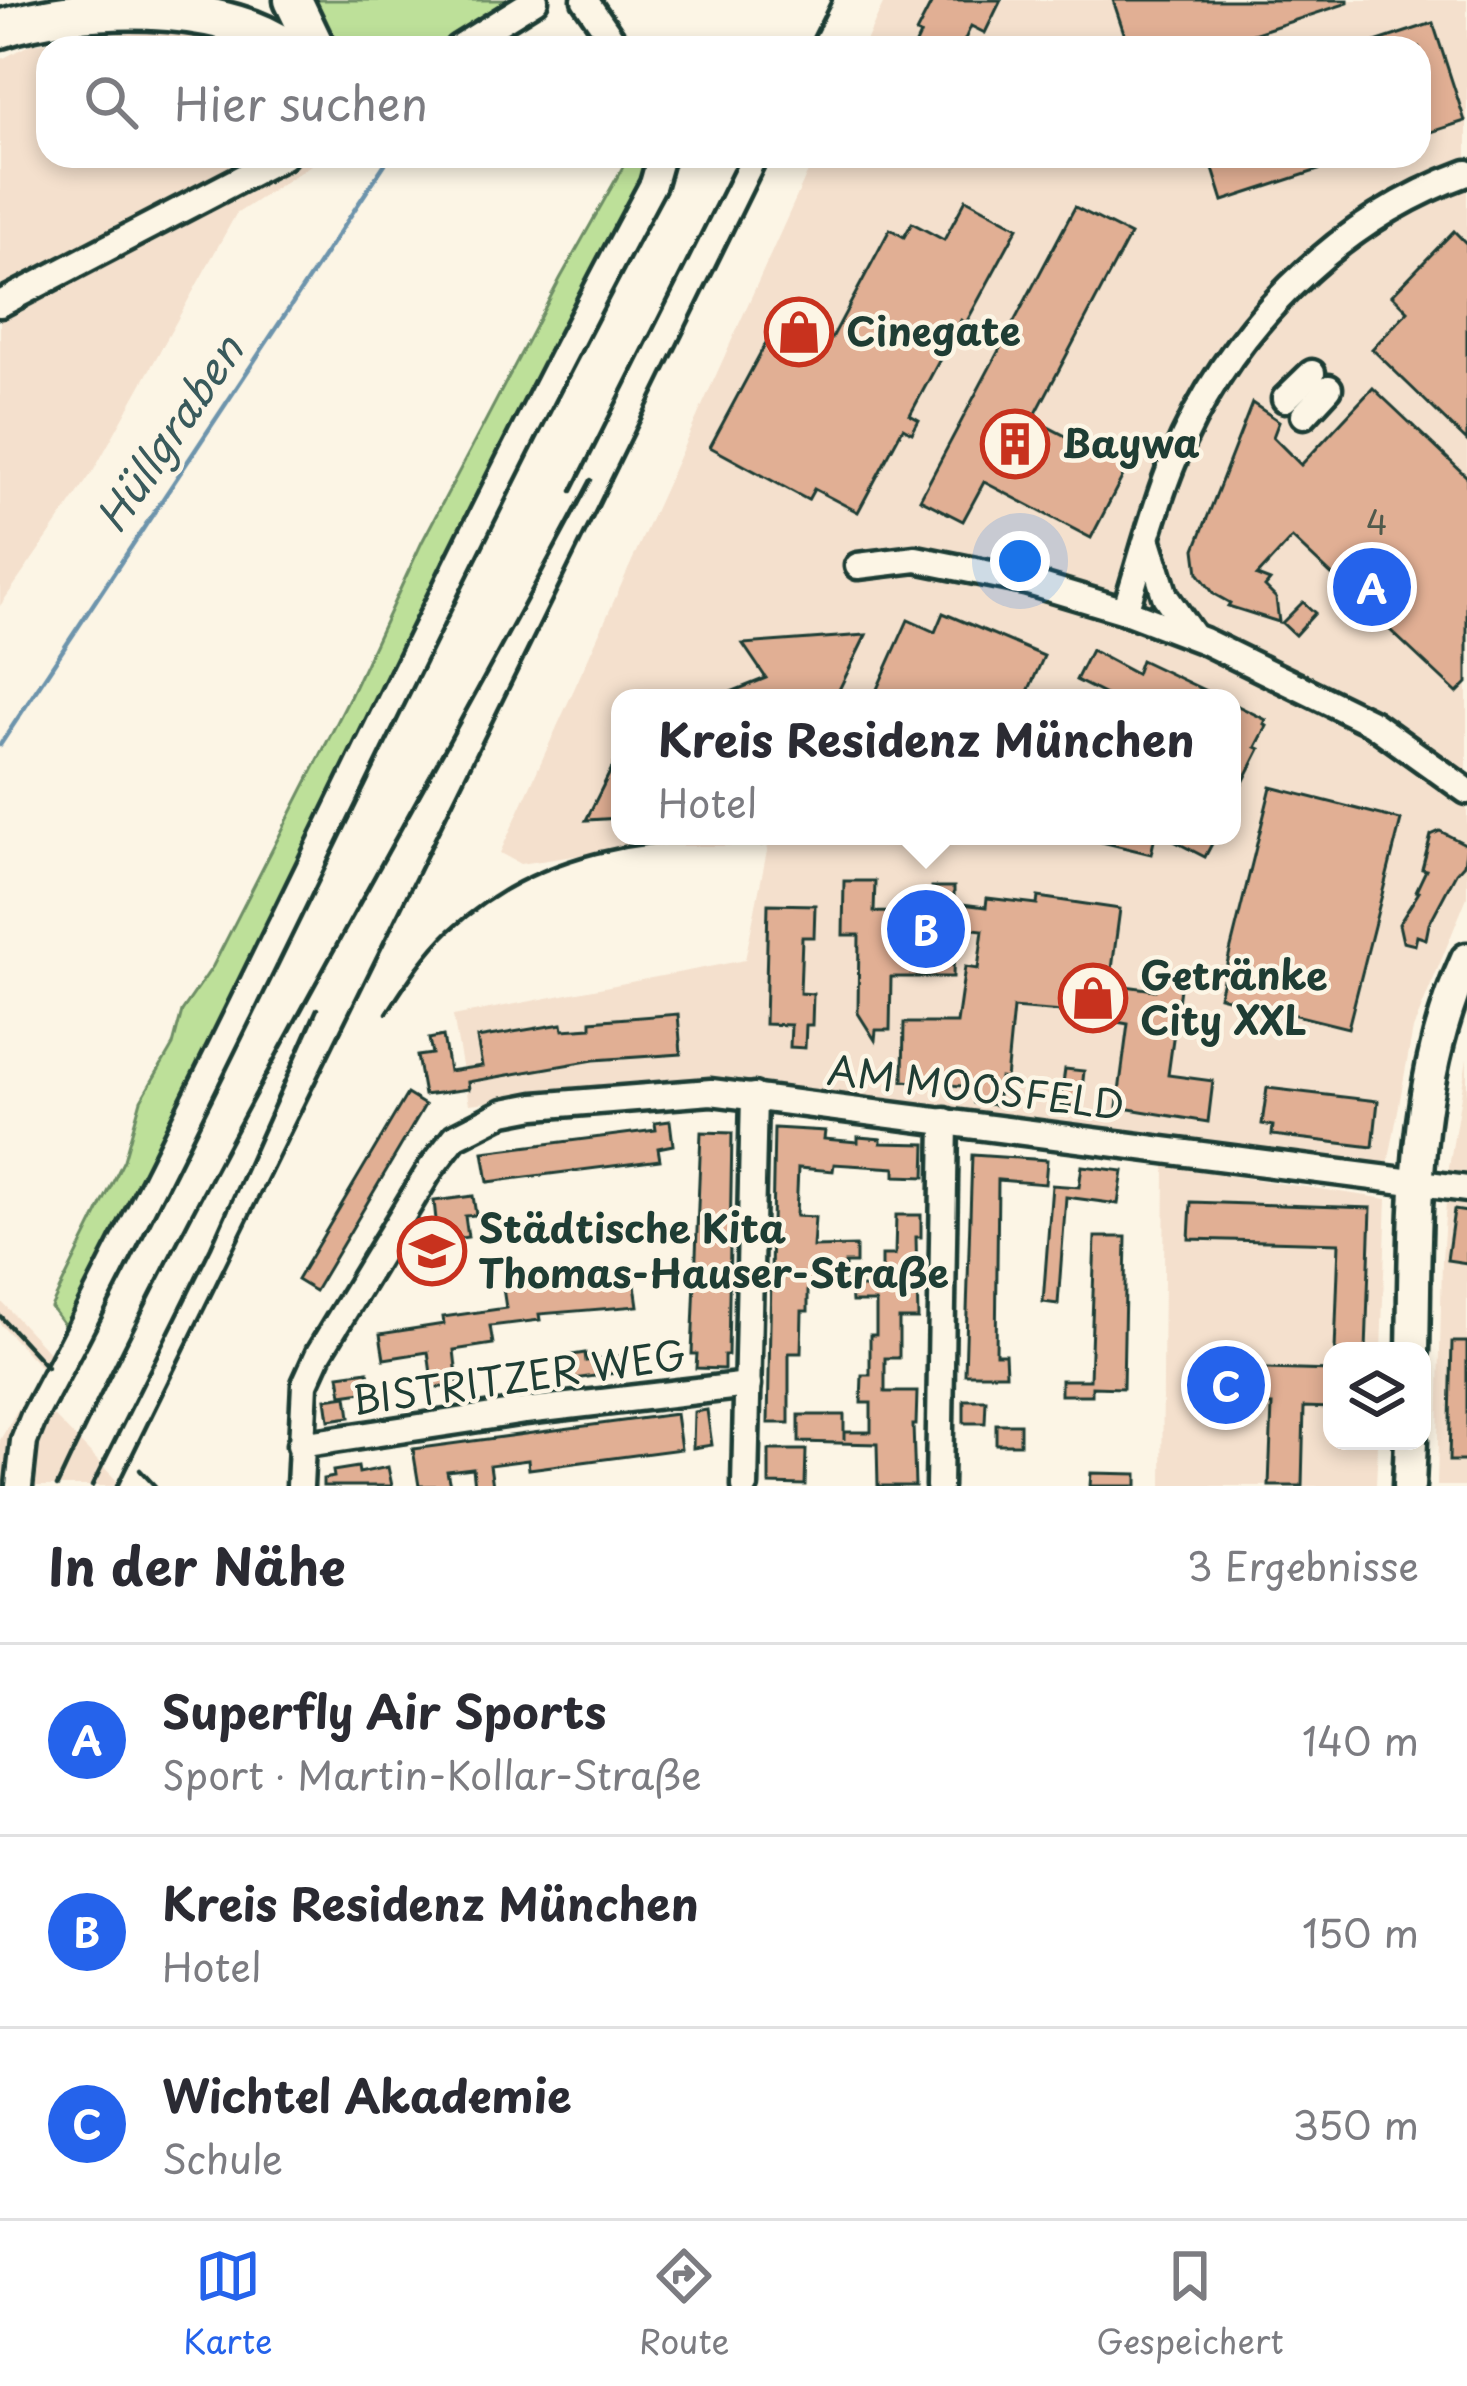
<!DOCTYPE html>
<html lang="de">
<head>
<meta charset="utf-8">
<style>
  :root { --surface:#fff; --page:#f7f7f7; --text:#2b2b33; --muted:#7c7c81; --line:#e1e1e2; --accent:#2563eb }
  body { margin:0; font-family:"Playpen Sans",sans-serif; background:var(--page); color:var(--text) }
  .controls { position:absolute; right:36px; bottom:36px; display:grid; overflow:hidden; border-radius:24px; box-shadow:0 6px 18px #0003 }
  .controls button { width:108px; height:108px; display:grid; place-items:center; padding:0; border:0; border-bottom:3px solid var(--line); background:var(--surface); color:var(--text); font:60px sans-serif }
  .you { position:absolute; left:1020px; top:561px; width:42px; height:42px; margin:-30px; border:9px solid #fff; border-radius:50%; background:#1a73e8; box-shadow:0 0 0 18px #1a73e833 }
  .badge { display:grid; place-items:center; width:78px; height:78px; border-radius:50%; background:var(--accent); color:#fff; font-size:39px; font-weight:700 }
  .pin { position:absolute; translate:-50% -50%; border:6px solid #fff; box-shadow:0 3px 12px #0006 }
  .popup { position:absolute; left:611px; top:689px; width:630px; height:156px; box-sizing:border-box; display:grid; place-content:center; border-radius:24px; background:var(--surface); filter:drop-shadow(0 3px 9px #0005); font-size:39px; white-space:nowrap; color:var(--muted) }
  .popup b { font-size:45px; color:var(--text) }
  .popup::after { content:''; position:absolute; left:50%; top:100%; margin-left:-24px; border:24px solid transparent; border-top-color:var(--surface) }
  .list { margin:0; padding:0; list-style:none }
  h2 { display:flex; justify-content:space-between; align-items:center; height:156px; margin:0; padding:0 48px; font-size:51px }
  h2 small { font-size:39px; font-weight:400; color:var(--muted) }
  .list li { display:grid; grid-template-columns:78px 1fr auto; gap:36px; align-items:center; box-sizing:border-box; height:192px; padding:0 48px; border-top:3px solid var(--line) }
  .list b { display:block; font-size:45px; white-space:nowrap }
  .list p { margin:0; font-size:39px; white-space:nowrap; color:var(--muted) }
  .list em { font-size:39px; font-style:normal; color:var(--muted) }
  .icon { flex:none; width:66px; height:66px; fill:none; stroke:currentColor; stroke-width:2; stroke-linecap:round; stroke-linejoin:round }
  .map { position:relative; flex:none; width:1467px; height:1486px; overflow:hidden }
  .search { position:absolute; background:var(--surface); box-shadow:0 6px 18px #0003; left:36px; right:36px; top:36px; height:132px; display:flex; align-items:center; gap:30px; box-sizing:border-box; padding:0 42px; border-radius:36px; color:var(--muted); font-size:45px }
  .sheet { height:732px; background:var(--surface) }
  nav { display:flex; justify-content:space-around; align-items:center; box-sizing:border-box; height:168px; border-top:3px solid var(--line); background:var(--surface); font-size:33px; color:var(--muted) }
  nav a { display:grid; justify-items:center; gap:6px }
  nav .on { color:var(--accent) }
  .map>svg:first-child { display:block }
</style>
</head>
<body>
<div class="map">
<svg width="1467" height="1486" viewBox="0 0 1467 1486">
  <rect width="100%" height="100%" fill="#fcf5e5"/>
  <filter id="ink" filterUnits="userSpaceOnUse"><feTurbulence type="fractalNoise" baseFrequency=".00833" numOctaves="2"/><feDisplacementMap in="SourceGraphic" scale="24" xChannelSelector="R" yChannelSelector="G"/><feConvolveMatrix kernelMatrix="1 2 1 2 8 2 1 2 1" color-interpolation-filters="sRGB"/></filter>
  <g filter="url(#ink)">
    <g fill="#f4e0cd" fill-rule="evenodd">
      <path d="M885 0H1467V897L1413 1029 1388 1165 753 1082 703 1081 469 1104 453 1016 745 960 768 846H643L520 864 500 853 815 156H1419V48H863ZM620 698H1232V836H620Z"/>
      <path d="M184 27 264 48H48V156L323 157 236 214 94 470 0 606V60L31 44Z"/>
      <path d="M1467 1059V1486H1437L1442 1260 1448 1173Z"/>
      <path d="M1165 1166 1387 1199 1381 1351H1332V1441H1378L1376 1486H1162Z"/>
      <path d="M0 1300 52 1356 44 1371 0 1324Z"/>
      <path d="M29 1390 122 1486H0V1440Z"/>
    </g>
    <g fill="#bde099" stroke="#6e8e66" stroke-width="3">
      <path d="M303 0H513L433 48H334L320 33Z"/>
      <path d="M629 156H649L645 171 502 444 118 1235 95 1270 67 1329 51 1307 124 1160 141 1100 173 1045 182 1011 213 966 349 699 422 542 560 279Z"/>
    </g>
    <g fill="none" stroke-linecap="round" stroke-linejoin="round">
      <path stroke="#6d94ac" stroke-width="4.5" d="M0 745 390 156"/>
    </g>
    <g fill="#e1af94" stroke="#1f3d34" stroke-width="3">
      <path d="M933 0H1001L985 33 971 26 961 48H914L920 35 916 33Z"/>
      <path d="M1113 0H1348V3L1210 48H1129Z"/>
      <path d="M1433 23 1465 121 1419 136V48L1366 45Z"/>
      <path d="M1209 156H1351L1352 159 1223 201Z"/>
      <path d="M966 199 1018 227 966 323 961 320 910 415 919 420 912 433 903 428 858 512 814 489 808 500 710 447 783 311 832 338 890 229 904 237 912 223 944 240Z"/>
      <path d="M1075 207 1130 235 1033 419 1127 468 1091 538 984 482 963 521 920 499Z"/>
      <path d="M1454 231 1467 244V441L1372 349 1408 311 1392 295Z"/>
      <path d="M1373 388 1467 477V683L1457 693 1292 538 1257 576 1270 581 1265 587 1276 598 1279 622 1228 606 1230 603 1214 594 1198 573 1195 549 1252 403 1279 421 1273 437 1301 465Z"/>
      <path d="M1303 602 1315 613 1295 635 1282 623Z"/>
      <path d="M943 613 1044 656 1025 698H873L908 620 935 632Z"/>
      <path d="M866 635 835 698H716L766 678 743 644Z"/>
      <path d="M1091 650 1136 674 1141 660 1221 698H1112L1076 680Z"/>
      <path d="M1232 703 1266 720 1264 724 1267 726 1256 747 1260 749 1232 804Z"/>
      <path d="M620 752V818L586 820Z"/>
      <path d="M1271 787 1401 820 1348 1028 1219 996Z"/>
      <path d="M1440 831 1467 845 1464 864 1456 873 1429 924 1426 939 1417 936 1415 945 1403 942 1399 924 1419 892 1416 891 1426 870 1422 869 1431 835Z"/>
      <path d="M1098 836H1155L1151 854 1097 841Z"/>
      <path d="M1164 836H1216L1205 857Z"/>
      <path d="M844 881H875L874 912 912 913V897H932V887H954V903L986 907 987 898 1037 904 1038 897 1120 909 1110 984 1155 990 1157 978 1181 981 1168 1075 1213 1081 1208 1122 1117 1107 1128 1024 1062 1012 1013 1008 1006 1079 1000 1078 997 1105 974 1103 975 1087 903 1081 904 1023H957L965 967 978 969 983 930 954 927 953 977H891L890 1030H876L875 1040 858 1013 859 935H843Z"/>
      <path d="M768 904 815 905 814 937H802L800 993 813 994 812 1025H806L805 1048 790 1047 791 1025 765 1024Z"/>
      <path d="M678 1014 681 1054 594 1060 468 1082 469 1089 424 1095 417 1056 432 1054 429 1039 443 1036 449 1071 482 1066 477 1038 562 1024 563 1030 591 1028V1021Z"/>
      <path d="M1065 1069 1084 1071 1080 1107 1060 1105Z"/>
      <path d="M1267 1088 1378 1101 1373 1147 1272 1135 1273 1126 1262 1124Z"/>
      <path d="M407 1094 425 1105 315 1291 297 1280Z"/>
      <path d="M670 1121 673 1145 658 1148 660 1160 488 1182 483 1152 656 1130 655 1123Z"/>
      <path d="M774 1128 825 1131 824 1139 858 1142V1137L881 1139V1143L926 1144 925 1177 895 1176V1168L834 1164 833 1171 798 1168 796 1216 815 1217 813 1247 856 1246V1263H845V1287H808V1311H802L801 1353H789V1423H768Z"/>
      <path d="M701 1132 732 1133 728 1355H724V1369L696 1368 697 1354H692Z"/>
      <path d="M972 1155 1047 1160 1045 1184 998 1180 996 1354H1005L1006 1374H965Z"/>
      <path d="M1082 1166 1123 1171 1118 1204 1066 1197 1058 1304 1043 1302 1052 1185 1079 1187Z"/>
      <path d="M473 1196 476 1215 465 1216 468 1237 453 1239 455 1258 407 1264 405 1246 422 1243 420 1222 436 1220 434 1201Z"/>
      <path d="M1191 1202 1371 1208 1366 1351H1335L1339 1243 1189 1239Z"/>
      <path d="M1454 1210 1467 1212V1263L1447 1260Z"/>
      <path d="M896 1215H921V1237H916L918 1319H899V1358H885V1392H917L916 1425H913L915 1486H878L877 1444 799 1442V1415H844V1440V1432H871V1403H861L862 1375H870V1335H876V1302H852L851 1287H882V1255H895Z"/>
      <path d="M1095 1237H1126L1123 1388 1092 1387V1395H1061V1380H1090Z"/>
      <path d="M633 1271 638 1306 539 1314 540 1320 490 1326 493 1344 454 1350 458 1385 433 1388 428 1352 384 1359 380 1334 444 1324 443 1317 506 1308 503 1288Z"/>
      <path d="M1452 1342H1467V1461H1449Z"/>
      <path d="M585 1353 586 1361 621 1356 623 1372 574 1379 572 1355Z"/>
      <path d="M1199 1367 1332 1371V1408L1304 1407 1302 1486H1269L1272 1405 1198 1402Z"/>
      <path d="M368 1371 370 1391 342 1395 339 1375Z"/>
      <path d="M347 1396 350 1417 329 1420 326 1399Z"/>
      <path d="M964 1400H986L985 1423H964Z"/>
      <path d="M707 1410 712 1445 693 1448 694 1412Z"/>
      <path d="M676 1414 681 1449 529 1469 528 1460 490 1465 493 1486H475L473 1468 447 1471 450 1486H419L413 1449Z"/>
      <rect x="996" y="1424" width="24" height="20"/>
      <path d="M769 1450H806L805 1485 769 1484Z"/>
      <path d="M358 1467 359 1473 388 1467 392 1486H323V1479L334 1477 333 1471Z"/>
      <path d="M1091 1473 1137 1474V1486H1090Z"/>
    </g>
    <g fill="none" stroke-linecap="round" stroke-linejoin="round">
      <defs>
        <g id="minor">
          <path d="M585 0 618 48"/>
          <path d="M458 48 535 0"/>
          <path d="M0 304 284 156"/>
          <path d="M1285 399 1312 373"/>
          <path d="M1304 415 1329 388"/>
          <path d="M1149 544 1165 596 1193 636"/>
          <path d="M858 566 916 559 1025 581 1125 611 1204 641 1372 723 1467 791"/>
          <path d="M1125 611C1141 562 1153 510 1173 462 1227 332 1334 221 1467 173"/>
          <path d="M300 1445 525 1411 748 1385"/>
          <path d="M19 1486 24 1441 34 1416C249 1010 435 589 653 184L661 156"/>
          <path d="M300 1486 305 1384 319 1353 431 1168 455 1137 504 1112 535 1106 711 1092 1467 1189"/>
          <path d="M745 1486 754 1096"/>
          <path d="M939 1486 945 1121"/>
        </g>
        <g id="major">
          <path d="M1413 1351C1416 1218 1410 1083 1467 959"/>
          <path d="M1409 1486 1411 1441"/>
        </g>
        <g id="highway">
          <path d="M293 0 316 48"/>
          <path d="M0 29C81 3 220 0 287 48"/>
        </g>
      </defs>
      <use href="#minor" stroke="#1f3d34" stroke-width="33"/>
      <use href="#major" stroke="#1f3d34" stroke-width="39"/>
      <use href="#highway" stroke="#1f3d34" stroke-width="45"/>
      <use href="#minor" stroke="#fcf5e5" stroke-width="24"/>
      <use href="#major" stroke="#fcf5e5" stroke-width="30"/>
      <use href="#highway" stroke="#fcf5e5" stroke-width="36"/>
      <g stroke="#1f3d34" stroke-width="4.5">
        <path d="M808 48 832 0"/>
        <path d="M572 491 740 156"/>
        <path d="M387 1013C406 984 424 955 449 931 534 853 652 830 762 844"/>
        <path d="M0 1316 47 1367"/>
        <path d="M140 1470 155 1486"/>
        <path d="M57 1486C218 1141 413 816 591 480"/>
        <path d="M92 1486 211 1247 317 1009"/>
        <path d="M117 1486 770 156"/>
      </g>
    </g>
  </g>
  <defs>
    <symbol id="shop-ring" viewBox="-11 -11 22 22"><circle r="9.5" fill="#fcf5e5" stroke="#c8321e" stroke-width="1.5"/><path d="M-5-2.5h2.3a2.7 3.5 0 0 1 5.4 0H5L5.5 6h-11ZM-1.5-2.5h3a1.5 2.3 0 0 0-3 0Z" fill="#c8321e"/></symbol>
    <symbol id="building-ring" viewBox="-11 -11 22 22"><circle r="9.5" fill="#fcf5e5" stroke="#c8321e" stroke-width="1.5"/><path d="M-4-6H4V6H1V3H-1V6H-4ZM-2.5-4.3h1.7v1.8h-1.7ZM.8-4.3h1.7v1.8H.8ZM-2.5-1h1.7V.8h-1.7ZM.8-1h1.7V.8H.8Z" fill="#c8321e"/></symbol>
    <symbol id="school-ring" viewBox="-11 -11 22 22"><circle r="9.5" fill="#fcf5e5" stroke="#c8321e" stroke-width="1.5"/><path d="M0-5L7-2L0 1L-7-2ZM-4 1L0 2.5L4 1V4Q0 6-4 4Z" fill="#c8321e"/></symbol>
  </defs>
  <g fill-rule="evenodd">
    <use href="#shop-ring" x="761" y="294" width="76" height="76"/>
    <use href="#building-ring" x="977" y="406" width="76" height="76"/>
    <use href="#shop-ring" x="1055" y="960" width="76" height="76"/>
    <use href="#school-ring" x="394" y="1213" width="76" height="76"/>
  </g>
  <g text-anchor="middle" stroke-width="9" stroke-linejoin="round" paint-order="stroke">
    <g font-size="33" fill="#505a4c">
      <text x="1377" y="535">4</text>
    </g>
    <g font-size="39" font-weight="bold" fill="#1f3d34" stroke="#fcf5e5" text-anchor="start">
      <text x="846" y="346">Cinegate</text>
      <text x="1062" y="458">Baywa</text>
      <text x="1140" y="990">Getränke<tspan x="1140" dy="45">City XXL</tspan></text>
      <text x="478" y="1243">Städtische Kita<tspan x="478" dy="45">Thomas-Hauser-Straße</tspan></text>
    </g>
    <g font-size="39" fill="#1f3d34" stroke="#fcf5e5">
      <text transform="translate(976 1088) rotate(7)" y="14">AM MOOSFELD</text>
      <text transform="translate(519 1378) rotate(-8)" y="14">BISTRITZER WEG</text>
    </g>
    <g font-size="42" font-style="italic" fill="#395a5c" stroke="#fcf5e5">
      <text transform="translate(170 434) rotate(-56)" y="15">Hüllgraben</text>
    </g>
  </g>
</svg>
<div class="controls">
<button><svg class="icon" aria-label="layers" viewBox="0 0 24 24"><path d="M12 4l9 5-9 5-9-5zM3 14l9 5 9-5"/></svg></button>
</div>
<div class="you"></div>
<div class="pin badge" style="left:1372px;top:587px">A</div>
<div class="pin badge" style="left:926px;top:929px">B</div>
<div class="popup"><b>Kreis Residenz München</b>Hotel</div>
<div class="pin badge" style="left:1226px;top:1385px">C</div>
<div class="search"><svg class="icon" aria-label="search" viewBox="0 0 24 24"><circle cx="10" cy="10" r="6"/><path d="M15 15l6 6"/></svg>Hier suchen</div>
</div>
<section class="sheet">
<h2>In der Nähe<small>3 Ergebnisse</small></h2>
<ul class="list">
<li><span class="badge">A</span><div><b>Superfly Air Sports</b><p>Sport · Martin-Kollar-Straße</p></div><em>140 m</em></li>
<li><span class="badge">B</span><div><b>Kreis Residenz München</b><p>Hotel</p></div><em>150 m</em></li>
<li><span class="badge">C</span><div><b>Wichtel Akademie</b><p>Schule</p></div><em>350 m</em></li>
</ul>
</section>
<nav>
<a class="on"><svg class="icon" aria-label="map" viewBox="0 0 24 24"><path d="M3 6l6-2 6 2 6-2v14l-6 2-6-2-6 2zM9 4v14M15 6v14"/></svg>Karte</a>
<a><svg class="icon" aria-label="directions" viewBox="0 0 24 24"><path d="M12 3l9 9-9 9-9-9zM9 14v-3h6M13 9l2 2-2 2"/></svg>Route</a>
<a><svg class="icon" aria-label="saved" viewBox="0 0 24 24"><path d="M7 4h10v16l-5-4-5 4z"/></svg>Gespeichert</a>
</nav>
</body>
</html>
